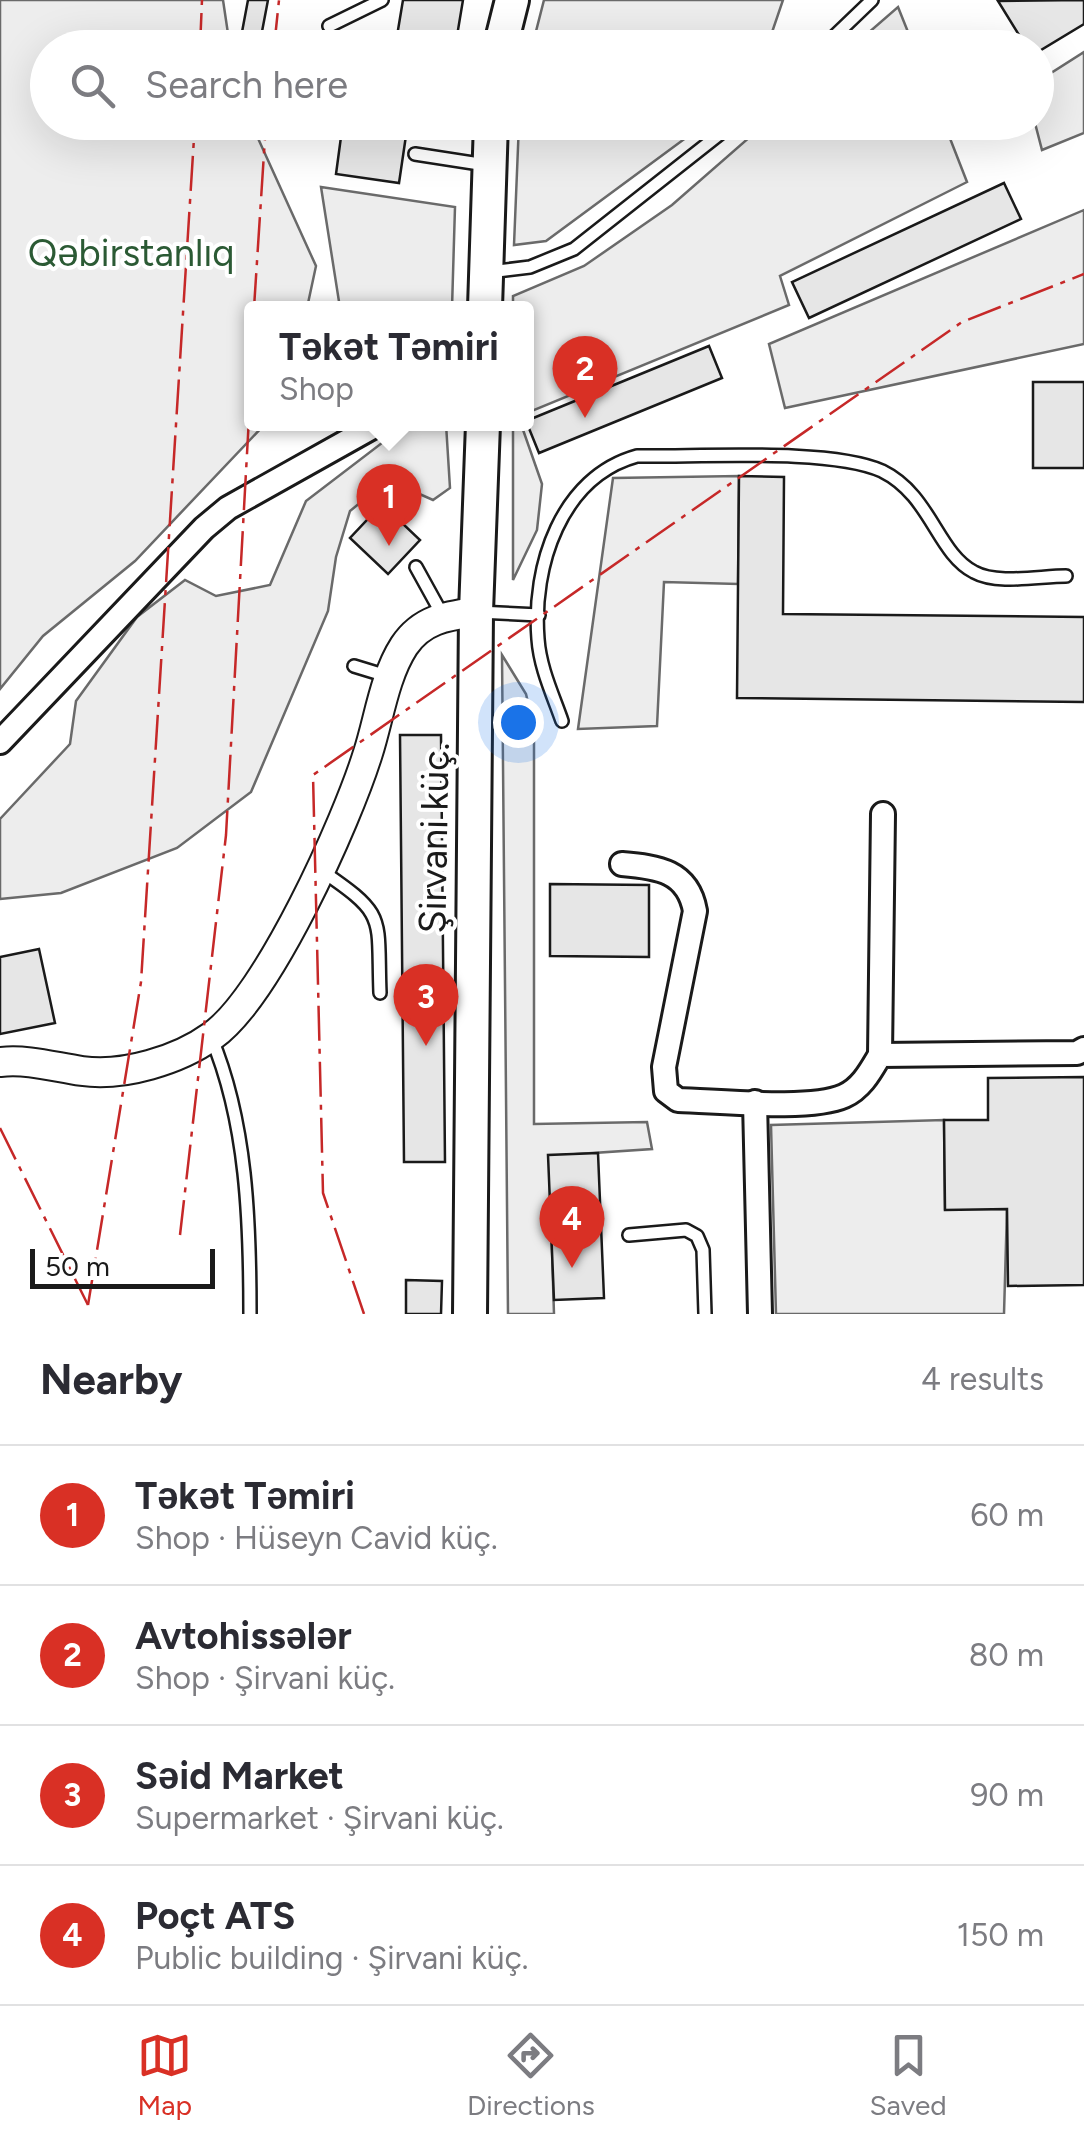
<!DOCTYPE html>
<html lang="en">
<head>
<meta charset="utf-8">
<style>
  :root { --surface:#fff; --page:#f2f2f3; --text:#2b2b33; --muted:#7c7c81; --line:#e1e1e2; --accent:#d93025 }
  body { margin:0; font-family:Figtree,sans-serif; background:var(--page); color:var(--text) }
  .scale { position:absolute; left:30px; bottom:25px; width:185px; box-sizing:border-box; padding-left:10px; border:5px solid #1a1a1a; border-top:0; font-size:28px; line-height:35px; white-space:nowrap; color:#1a1a1a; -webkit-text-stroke:8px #fff; paint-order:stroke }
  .you { position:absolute; left:518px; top:722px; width:35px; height:35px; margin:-25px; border:8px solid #fff; border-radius:50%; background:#1a73e8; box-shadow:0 0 0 15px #1a73e833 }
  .badge { display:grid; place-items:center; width:65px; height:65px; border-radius:50%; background:var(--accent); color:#fff; font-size:32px; font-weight:700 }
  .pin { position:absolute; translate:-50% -82px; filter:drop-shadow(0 2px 5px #0008) }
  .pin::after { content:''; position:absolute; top:52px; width:35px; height:30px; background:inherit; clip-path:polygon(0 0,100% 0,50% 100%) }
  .popup { position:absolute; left:244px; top:301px; width:290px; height:130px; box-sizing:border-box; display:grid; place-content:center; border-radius:10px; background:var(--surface); filter:drop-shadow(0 2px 8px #0005); font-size:32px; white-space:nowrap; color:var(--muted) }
  .popup b { font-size:38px; color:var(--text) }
  .popup::after { content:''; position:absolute; left:50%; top:100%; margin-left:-20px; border:20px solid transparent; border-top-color:var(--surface) }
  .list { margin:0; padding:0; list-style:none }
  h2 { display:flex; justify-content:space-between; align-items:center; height:130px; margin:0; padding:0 40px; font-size:42px }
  h2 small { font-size:32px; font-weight:400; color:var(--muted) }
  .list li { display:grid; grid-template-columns:65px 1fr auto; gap:30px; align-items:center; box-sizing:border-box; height:140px; padding:0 40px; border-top:2px solid var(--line) }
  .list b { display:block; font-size:38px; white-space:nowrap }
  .list p { margin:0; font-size:32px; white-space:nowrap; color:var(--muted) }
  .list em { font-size:32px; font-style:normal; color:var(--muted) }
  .icon { flex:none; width:55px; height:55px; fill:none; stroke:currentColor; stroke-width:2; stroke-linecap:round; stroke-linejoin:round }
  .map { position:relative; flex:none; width:1084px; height:1314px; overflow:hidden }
  .search { position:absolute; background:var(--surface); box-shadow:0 10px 40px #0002; left:30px; right:30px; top:30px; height:110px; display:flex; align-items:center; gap:25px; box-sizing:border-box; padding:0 35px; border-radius:55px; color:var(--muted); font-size:38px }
  .sheet { height:690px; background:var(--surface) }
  nav { display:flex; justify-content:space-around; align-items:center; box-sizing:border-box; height:140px; border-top:2px solid var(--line); background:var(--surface); font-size:28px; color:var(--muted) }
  nav a { display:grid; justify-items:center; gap:5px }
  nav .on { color:var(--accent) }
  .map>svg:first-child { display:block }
</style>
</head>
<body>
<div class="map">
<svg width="1084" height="1314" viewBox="0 0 1084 1314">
  <rect width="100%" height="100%" fill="#fff"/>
  <g fill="#ededed" stroke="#6a6a6a" stroke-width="2.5">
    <path d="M0 0H223L230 47 48 48V122L251 123 316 266 307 308H252V424H265L135 561 43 636 0 689Z"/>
    <path d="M544 0H783L767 47H532Z"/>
    <path d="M898 7 914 47H852Z"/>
    <path d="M1084 52V133L1042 150 1035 123 1037 82Z"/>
    <path d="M767 122 944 123 967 182 780 276 789 305 527 413 526 308H513V296L584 266 672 205Z"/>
    <path d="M519 123V122L706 123 546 241 514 245Z"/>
    <path d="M321 187 455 207 452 308H340Z"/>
    <path d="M1084 210V344L785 408 769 344Z"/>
    <path d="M424 424H446L450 488 433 500 388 480 350 511 336 557 328 611 251 792 177 848 61 893 0 899V819L70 744 76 701 137 617 185 580 216 596 270 585 306 501 391 436Z"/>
    <path d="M513 424H521L542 484 537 530 513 580Z"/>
    <path d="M739 476 738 584 664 582 657 726 578 729 613 478Z"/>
    <path d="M502 655 526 694 534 728V1124L647 1122 652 1149 549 1156 554 1314H508Z"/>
    <path d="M944 1120 945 1209H1007L1004 1314H776L771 1125Z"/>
  </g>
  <g fill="#e6e6e6" stroke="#1a1a1a" stroke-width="2.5">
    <path d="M248 0H268L260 42 288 48H239Z"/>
    <path d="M403 0H463L455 48H395Z"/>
    <path d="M1084 0V24L1036 53V48H1027L998 1Z"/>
    <path d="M343 122H408L399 183 336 174Z"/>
    <path d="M1004 183 1021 219 809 318 792 282Z"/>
    <path d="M709 346 722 378 539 453 526 421Z"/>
    <rect x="1033" y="382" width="51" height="86"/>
    <path d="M739 476 784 477 783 614 1084 617V702L737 698Z"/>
    <path d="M382 504 420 540 388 574 350 538Z"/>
    <path d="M400 735H441L445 1162H404Z"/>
    <path d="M550 884 649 885V957L550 956Z"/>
    <path d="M39 949 55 1023 0 1034V957Z"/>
    <path d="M1084 1077V1285L1008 1286 1007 1209 945 1210 944 1120H988V1078Z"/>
    <path d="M598 1153 604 1298 554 1300 548 1155Z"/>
    <path d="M406 1280 442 1281 441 1314H406Z"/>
  </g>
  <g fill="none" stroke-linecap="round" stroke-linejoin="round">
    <defs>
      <g id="service">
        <path d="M329 26 382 0"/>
        <path d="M822 48 872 0"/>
        <path d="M415 154 486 165"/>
        <path d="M489 272 530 267 574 249 735 122"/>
        <path d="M416 567 443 616"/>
        <path d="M478 612 539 615"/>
        <path d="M354 666 390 677"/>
        <path d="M562 721C553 695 540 668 538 639 532 566 561 477 637 456 699 457 831 448 882 471 931 495 937 553 974 572 997 585 1040 576 1066 576"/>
        <path d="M322 871C388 916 377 916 380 993"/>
        <path d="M211 1037C247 1122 250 1223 250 1314"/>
        <path d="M629 1235 686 1230 697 1236 703 1250 705 1314"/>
      </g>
      <g id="minor">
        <path d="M0 742 204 528 228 508 378 424"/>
        <path d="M622 864C658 867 688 871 695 911L664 1067 666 1091 678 1100C718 1101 811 1111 844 1096 862 1088 871 1070 880 1055L1077 1053 1084 1049"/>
        <path d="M880 1055 883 814"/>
        <path d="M755 1102 760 1314"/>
      </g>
      <path id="tertiary" d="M0 1062C29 1059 54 1067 82 1071 123 1077 179 1060 212 1036 268 997 347 821 368 753 379 719 384 677 404 646 422 619 447 616 476 612"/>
      <g id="secondary">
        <path d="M500 48 512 0"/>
        <path d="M485 308 491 122"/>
        <path d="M470 1314 476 612 483 424"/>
      </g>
    </defs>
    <use href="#service" stroke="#1a1a1a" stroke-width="16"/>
    <use href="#minor" stroke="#1a1a1a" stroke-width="28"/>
    <use href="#tertiary" stroke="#1a1a1a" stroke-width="32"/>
    <use href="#secondary" stroke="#1a1a1a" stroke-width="38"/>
    <use href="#service" stroke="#fff" stroke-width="11"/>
    <use href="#minor" stroke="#fff" stroke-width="22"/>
    <use href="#tertiary" stroke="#fff" stroke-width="28"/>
    <use href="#secondary" stroke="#fff" stroke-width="32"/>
    <g stroke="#c62828" stroke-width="2.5" stroke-dasharray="35 8 5 8" stroke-linecap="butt">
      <path d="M200 48 202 0"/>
      <path d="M274 48 279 0"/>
      <path d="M254 308 266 122"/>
      <path d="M0 1128 88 1305"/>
      <path d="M180 1235 226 835 252 363"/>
      <path d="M88 1305 141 982 195 122"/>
      <path d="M364 1314 323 1193 313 775 962 322 1084 274"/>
    </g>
  </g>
  <g text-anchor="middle" stroke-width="8" stroke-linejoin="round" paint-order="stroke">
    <g font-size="38" fill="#2b5a34" stroke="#fff">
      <text x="131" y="266">Qəbirstanlıq</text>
    </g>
    <g font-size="38" fill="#1a1a1a" stroke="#fff">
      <text transform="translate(434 838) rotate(-89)" y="13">Şirvani küç.</text>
    </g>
  </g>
</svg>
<div class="scale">50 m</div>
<div class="you"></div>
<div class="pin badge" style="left:389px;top:546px">1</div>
<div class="popup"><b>Təkət Təmiri</b>Shop</div>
<div class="pin badge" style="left:585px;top:418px">2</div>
<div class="pin badge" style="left:426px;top:1046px">3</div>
<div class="pin badge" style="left:572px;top:1268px">4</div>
<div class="search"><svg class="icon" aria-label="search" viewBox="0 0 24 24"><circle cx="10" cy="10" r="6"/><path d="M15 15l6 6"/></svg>Search here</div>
</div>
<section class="sheet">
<h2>Nearby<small>4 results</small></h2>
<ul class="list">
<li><span class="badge">1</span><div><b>Təkət Təmiri</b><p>Shop · Hüseyn Cavid küç.</p></div><em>60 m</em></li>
<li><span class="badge">2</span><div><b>Avtohissələr</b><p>Shop · Şirvani küç.</p></div><em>80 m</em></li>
<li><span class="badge">3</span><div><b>Səid Market</b><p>Supermarket · Şirvani küç.</p></div><em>90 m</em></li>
<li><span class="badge">4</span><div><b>Poçt ATS</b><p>Public building · Şirvani küç.</p></div><em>150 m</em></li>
</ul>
</section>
<nav>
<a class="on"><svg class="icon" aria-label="map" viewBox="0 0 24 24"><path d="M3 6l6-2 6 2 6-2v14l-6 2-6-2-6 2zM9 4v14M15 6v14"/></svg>Map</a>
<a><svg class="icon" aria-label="directions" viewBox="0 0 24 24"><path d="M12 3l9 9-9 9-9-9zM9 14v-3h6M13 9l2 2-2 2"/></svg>Directions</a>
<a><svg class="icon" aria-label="saved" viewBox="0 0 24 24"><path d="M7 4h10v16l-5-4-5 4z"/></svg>Saved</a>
</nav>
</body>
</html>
